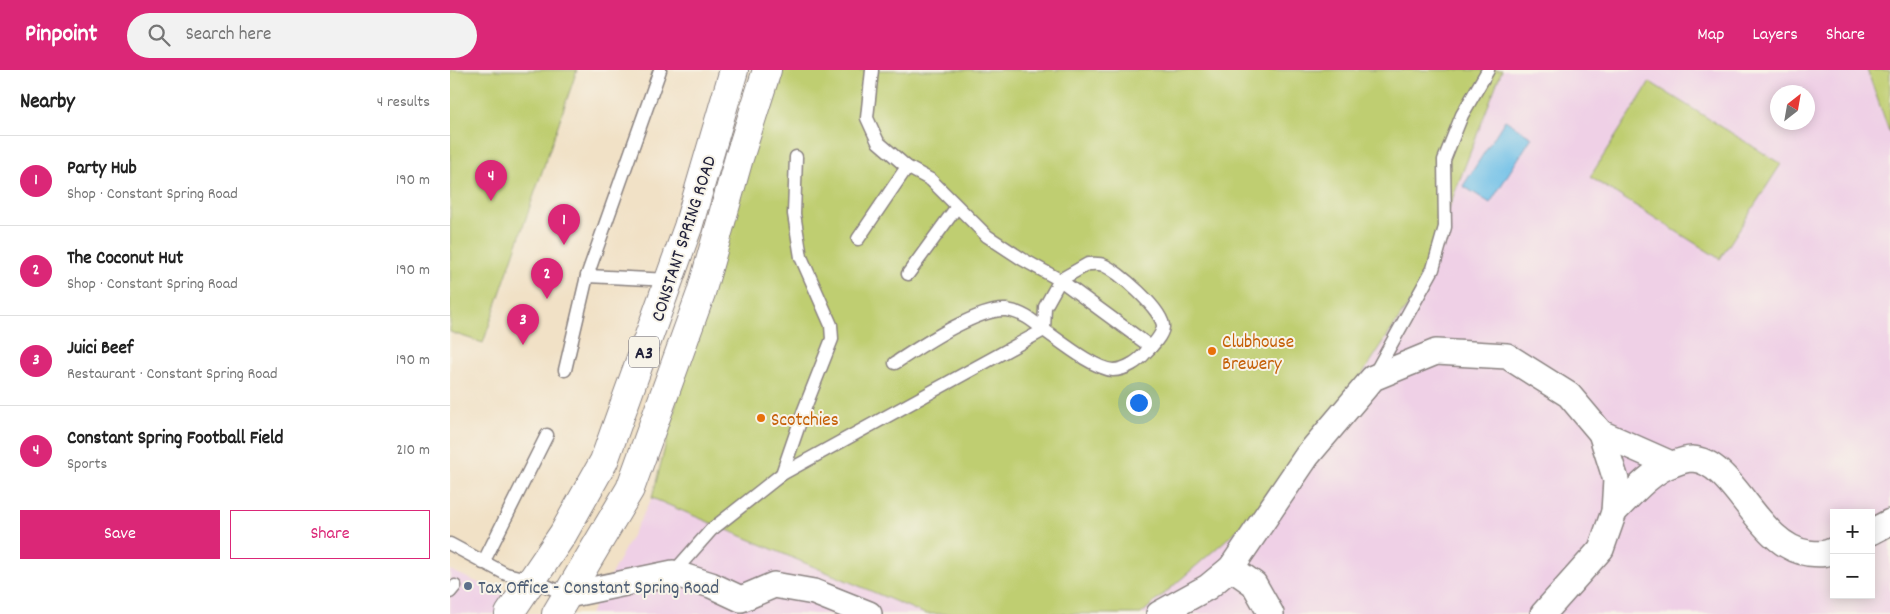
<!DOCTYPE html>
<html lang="en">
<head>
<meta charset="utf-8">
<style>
  :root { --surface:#fff; --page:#f2f2f2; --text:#222; --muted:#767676; --line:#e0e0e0; --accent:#db2777 }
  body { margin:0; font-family:Dekko,sans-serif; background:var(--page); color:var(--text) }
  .controls { position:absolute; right:15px; bottom:15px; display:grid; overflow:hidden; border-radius:0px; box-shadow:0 2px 12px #0003 }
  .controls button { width:45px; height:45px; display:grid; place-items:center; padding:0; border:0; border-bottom:1px solid var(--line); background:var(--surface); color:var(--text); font:25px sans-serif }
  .compass { position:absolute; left:1320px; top:15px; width:45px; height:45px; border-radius:50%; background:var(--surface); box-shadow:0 2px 12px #0003; rotate:31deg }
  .you { position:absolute; left:688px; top:332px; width:18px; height:18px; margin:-12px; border:4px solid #fff; border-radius:50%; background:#1a73e8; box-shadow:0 0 0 8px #1a73e833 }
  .badge { display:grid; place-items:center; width:32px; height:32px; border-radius:50%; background:var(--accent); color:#fff; font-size:16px; font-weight:700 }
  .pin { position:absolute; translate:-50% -41px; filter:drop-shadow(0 1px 2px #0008) }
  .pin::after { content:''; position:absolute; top:26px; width:18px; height:15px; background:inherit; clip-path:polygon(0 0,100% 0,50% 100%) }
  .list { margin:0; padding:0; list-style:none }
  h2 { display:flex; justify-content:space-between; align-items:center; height:65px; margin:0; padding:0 20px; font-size:21px }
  h2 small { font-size:16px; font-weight:400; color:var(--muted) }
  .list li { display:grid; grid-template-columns:32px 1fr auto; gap:15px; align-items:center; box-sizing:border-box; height:90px; padding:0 20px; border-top:1px solid var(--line) }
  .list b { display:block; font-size:19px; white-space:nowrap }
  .list p { margin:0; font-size:16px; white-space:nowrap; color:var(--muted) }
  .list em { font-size:16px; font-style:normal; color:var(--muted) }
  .actions { display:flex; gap:10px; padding:15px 20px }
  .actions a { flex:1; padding:11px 0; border:1px solid var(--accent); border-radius:0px; text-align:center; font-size:18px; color:var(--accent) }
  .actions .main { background:var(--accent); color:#fff }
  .icon { flex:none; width:28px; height:28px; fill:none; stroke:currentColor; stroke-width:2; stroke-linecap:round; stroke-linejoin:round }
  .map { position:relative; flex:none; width:1440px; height:544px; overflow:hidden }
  header { display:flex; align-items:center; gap:30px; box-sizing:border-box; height:70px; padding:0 25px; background:var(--accent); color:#fff }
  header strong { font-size:24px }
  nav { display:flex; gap:28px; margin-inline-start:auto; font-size:18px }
  .search { width:350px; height:45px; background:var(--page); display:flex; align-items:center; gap:12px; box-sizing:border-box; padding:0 18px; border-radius:28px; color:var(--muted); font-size:19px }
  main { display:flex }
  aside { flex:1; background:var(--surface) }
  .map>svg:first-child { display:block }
</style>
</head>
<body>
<header>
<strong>Pinpoint</strong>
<div class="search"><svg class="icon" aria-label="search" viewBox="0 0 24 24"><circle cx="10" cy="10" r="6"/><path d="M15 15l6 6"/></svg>Search here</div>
<nav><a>Map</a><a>Layers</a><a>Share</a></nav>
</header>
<main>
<aside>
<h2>Nearby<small>4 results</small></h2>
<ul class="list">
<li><span class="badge">1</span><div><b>Party Hub</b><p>Shop · Constant Spring Road</p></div><em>190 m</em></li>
<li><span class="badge">2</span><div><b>The Coconut Hut</b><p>Shop · Constant Spring Road</p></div><em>190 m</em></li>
<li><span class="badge">3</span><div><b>Juici Beef</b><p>Restaurant · Constant Spring Road</p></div><em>190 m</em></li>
<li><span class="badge">4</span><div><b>Constant Spring Football Field</b><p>Sports</p></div><em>210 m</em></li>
</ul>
<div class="actions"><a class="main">Save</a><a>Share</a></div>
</aside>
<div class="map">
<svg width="1440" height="544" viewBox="0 0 1440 544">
  <rect width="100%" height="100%" fill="#f7f3e8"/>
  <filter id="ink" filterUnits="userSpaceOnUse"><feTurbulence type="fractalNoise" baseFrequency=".02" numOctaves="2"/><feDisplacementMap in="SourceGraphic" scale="10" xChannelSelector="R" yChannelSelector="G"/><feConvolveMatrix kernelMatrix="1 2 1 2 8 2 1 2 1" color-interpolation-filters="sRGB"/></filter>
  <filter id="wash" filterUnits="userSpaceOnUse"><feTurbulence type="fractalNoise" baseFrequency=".0096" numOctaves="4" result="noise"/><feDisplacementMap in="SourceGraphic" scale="20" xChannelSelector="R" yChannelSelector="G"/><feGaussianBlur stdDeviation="1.12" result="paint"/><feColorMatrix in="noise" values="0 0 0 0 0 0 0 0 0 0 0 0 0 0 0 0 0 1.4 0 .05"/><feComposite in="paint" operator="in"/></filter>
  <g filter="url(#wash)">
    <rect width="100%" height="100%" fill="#f1e1c6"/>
    <g fill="#efd0e6" fill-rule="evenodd">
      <path d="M1052 0H1417L1440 64V544H691L839 414 966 223ZM1328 22H1358V52H1328ZM1384 443H1421V525H1384Z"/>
      <path d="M202 428 475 544H140Z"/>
      <path d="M0 500 71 532 68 544H0Z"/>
    </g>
    <g fill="#bfce71" stroke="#707856">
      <path d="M0 0H127L33 273 0 262Z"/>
      <path d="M317 0H1052L966 223 839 415 691 544H475L202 428 289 88Z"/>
      <path d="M1417 0H1440V64Z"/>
      <path d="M1200 12 1331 94 1270 189 1140 107Z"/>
    </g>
    <path fill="#6dbfe8" stroke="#487092" d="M1055 50 1082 67 1040 133 1013 116Z"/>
  </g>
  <g filter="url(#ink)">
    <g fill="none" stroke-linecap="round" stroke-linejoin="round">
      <defs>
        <g id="lane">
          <path d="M422 0 417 48 428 72 457 97 481 110 537 166 572 189 610 210 701 277"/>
          <path d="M408 169 457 97"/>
          <path d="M638 194C642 194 649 193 653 195 667 200 714 241 713 257 712 266 702 276 696 282 689 291 675 300 663 300 644 299 610 271 594 260L595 237 610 210Z"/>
          <path d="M458 204 506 138"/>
          <path d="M137 206 220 210"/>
          <path d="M115 300 137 206 210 0"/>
          <path d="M924 305 983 199 995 157 994 90 1012 45 1038 0"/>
          <path d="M332 404 354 340 382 269 381 255 351 187 344 144 346 87"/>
          <path d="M0 474 56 504 82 510 118 525"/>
          <path d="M33 493 97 365"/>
          <path d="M223 503 261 460 332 404 594 260C582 250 572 242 556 240 527 238 470 277 445 293"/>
          <path d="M0 522 5 516"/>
        </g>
        <g id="street">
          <path d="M1151 363 1221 394"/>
          <path d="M1164 442C1180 426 1201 401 1223 394 1228 392 1236 389 1242 389 1285 391 1307 476 1358 483 1367 484 1375 485 1384 480"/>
          <path d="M1421 462 1440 452"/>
          <path d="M781 498 804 514 821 544"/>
          <path d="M118 525 223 503 261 515 291 529 324 515 364 522 419 544"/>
          <path d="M709 544 758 517 781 498 857 386 923 308 986 282 1057 286 1119 325 1151 363 1166 410 1164 442 1151 479 1093 544"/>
        </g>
        <g id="primary">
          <path d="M59 544 113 464 154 391 238 157 284 0"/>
          <path d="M106 544 180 419 251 223 289 88 317 0"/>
        </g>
      </defs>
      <use href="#lane" stroke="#8a8280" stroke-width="15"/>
      <use href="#street" stroke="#8a8280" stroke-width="28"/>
      <use href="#primary" stroke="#8a8280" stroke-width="30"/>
      <use href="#lane" stroke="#fff" stroke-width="12"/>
      <use href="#street" stroke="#fff" stroke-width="25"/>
      <use href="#primary" stroke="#fff" stroke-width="28"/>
    </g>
  </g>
  <g fill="#e8710a" stroke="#f7f3e8" stroke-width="2">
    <circle cx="762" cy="281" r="5"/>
    <circle cx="311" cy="348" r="5"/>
  </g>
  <circle fill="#5c6f8a" stroke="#f7f3e8" stroke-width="2" cx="18" cy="516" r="5"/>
  <g text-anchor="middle" stroke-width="4" stroke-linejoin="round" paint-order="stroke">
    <rect fill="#f7f3e8" stroke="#62616f" stroke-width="1" x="179" y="266.5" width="30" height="31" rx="4"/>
    <g font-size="18" font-weight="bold" fill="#22223b">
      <text x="194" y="288">A3</text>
    </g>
    <g font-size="19" fill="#22223b" stroke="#f7f3e8">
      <text transform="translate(232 168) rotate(-72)" y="7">CONSTANT SPRING ROAD</text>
    </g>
    <g font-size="19" fill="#c56008" stroke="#f7f3e8" text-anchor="start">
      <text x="772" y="277">Clubhouse<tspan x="772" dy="22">Brewery</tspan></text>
      <text x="321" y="355">Scotchies</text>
    </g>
    <g font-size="19" fill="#4e5e75" stroke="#f7f3e8" text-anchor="start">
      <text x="28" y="523">Tax Office - Constant Spring Road</text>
    </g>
  </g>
</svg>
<div class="controls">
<button>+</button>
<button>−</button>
</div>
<svg class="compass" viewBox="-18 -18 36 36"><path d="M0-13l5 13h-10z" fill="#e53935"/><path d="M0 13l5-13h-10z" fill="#767676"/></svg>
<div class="you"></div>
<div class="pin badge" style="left:114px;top:175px">1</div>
<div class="pin badge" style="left:97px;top:229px">2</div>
<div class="pin badge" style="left:73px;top:275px">3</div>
<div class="pin badge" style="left:41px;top:131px">4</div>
</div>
</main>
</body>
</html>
